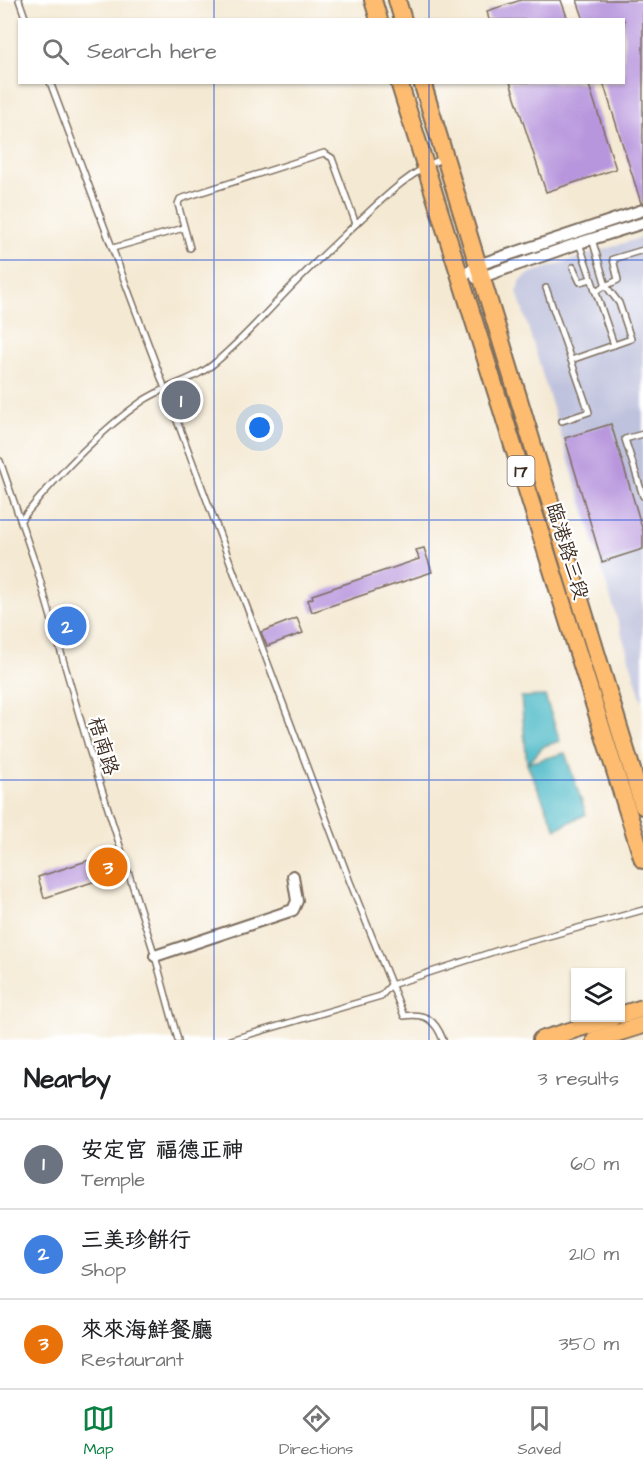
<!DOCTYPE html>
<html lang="en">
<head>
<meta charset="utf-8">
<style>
  :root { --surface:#fff; --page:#f6f6f6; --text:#202124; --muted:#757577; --line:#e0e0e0; --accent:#0b8043 }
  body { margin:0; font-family:"Architects Daughter","LXGW WenKai TC",sans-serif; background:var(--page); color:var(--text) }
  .controls { position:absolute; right:18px; bottom:18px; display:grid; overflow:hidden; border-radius:0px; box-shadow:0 2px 4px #0004 }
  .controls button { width:54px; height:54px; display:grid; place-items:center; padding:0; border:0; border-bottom:2px solid var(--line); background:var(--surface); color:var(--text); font:30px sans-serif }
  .you { position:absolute; left:260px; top:428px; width:21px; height:21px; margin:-15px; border:4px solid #fff; border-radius:50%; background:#1a73e8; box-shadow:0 0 0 9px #1a73e833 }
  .badge { display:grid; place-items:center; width:39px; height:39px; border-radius:50%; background:var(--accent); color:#fff; font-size:20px; font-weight:700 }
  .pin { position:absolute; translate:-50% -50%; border:3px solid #fff; box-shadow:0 2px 6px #0006 }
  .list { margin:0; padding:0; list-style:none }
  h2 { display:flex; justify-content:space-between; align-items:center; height:78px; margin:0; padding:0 24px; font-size:26px }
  h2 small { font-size:20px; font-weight:400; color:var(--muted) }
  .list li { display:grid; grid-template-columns:39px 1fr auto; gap:18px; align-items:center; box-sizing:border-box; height:90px; padding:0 24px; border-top:2px solid var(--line) }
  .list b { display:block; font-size:22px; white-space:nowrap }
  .list p { margin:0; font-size:20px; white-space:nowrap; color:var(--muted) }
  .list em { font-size:20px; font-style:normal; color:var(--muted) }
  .icon { flex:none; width:33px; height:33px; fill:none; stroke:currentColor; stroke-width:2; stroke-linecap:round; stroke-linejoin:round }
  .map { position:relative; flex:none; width:643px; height:1040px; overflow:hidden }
  .search { position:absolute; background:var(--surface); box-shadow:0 2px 4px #0004; left:18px; right:18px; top:18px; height:66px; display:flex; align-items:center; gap:15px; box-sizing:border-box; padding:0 21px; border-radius:0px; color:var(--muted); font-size:22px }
  .sheet { height:348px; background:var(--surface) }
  nav { display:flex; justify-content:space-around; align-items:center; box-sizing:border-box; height:84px; border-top:2px solid var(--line); background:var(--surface); font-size:16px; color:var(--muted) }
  nav a { display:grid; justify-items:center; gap:3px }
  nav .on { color:var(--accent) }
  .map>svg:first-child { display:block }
</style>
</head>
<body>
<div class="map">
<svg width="643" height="1040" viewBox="0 0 643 1040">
  <rect width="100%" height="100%" fill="#fff"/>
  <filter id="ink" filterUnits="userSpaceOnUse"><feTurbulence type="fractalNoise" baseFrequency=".0167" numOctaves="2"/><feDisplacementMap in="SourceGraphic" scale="12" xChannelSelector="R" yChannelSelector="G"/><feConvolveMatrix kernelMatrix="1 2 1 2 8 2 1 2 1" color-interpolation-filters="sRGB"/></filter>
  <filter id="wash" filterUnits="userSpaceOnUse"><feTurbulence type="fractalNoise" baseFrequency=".008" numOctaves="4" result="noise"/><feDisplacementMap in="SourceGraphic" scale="24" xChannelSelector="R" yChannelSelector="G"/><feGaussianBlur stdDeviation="1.35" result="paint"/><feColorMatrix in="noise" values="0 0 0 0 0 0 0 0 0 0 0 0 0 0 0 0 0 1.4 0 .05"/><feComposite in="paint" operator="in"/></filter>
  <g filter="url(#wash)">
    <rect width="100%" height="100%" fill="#f4e9d3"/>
    <path fill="#bfc2dd" d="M643 237V704L517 291 521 280 531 273Z"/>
    <path fill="#4dbac7" stroke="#447272" stroke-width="1.5" d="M545 696 560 741 544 746 528 763 565 753 586 814 556 829 527 764 521 697Z"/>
    <g id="blocks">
      <g fill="#b896dd">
        <path d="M521 0H561L568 20H489L487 11Z"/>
        <path d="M577 0H643V203H641L603 82H624V20H584Z"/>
        <path d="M510 82H588L616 169 546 192Z"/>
        <path d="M611 424 643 531V549L602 562 565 438Z"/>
        <path d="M424 548 432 572 312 612 308 600 313 598 312 595 419 559 416 550Z"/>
        <path d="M297 618 303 633 267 646 261 632Z"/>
        <path d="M117 851 125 877 115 880 114 875 44 898 38 877Z"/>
      </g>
    </g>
  </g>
  <g filter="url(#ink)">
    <use href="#blocks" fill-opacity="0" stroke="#7c6d5d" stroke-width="1.5"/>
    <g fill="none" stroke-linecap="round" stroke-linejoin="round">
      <defs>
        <g id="service">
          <path d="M19 0 26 20"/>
          <path d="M50 82 350 882 404 1016C425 1013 435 1019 443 1040"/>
          <path d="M579 243 614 345"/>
          <path d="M113 248 184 228"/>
          <path d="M190 248 178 204 180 199 324 153 332 158 356 224"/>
          <path d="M573 267 580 282 591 279"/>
          <path d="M546 288 589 412 562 421"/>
          <path d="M595 291 618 280 613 259 643 250"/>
          <path d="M571 360 631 339 619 303 606 286 592 239"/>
          <path d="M643 434 625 439 643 496"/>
          <path d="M0 461 36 566 89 749 155 956 178 1040"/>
          <path d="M21 520C56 477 96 434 141 402 165 385 195 381 217 361 242 340 265 314 288 290 311 266 336 243 360 220 387 195 409 173 443 158"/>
          <path d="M230 1040 381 996 391 985 502 949 643 910"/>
        </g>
        <g id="minor">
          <path d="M460 278 478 265 643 210"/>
          <path d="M476 278 482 277 579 243 643 223"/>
          <path d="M155 956 293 910 297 901 293 876"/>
        </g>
        <g id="primary">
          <path d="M373 0 379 20"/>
          <path d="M397 0 403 20"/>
          <path d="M399 82 643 860"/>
          <path d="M422 82 643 806"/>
          <path d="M620 1015 643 1008"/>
          <path d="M541 1040 612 1018"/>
          <path d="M595 1040 643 1025"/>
        </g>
      </defs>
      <use href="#service" stroke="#7c6d5d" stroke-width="8"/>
      <use href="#minor" stroke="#7c6d5d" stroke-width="14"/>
      <use href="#primary" stroke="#7c6d5d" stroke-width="20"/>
      <use href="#service" stroke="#fff" stroke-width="5"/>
      <use href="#minor" stroke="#fff" stroke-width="10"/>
      <use href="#primary" stroke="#fdbc70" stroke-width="16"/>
    </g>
  </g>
  <path fill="none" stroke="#1d4ed8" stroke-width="1.5" stroke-opacity="0.55" d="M214 0V20M429 0V20M214 82V1040M429 82V1040M0 260H643M0 520H643M0 780H643"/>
  <g text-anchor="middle" stroke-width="4.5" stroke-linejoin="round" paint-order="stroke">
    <rect fill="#fff" stroke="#766a62" stroke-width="1.5" x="507.5" y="456" width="27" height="30" rx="4.5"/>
    <g font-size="18" font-weight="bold" fill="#3b2a1e">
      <text x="521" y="477">17</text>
    </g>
    <g font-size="20" fill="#3b2a1e" stroke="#fff">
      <text transform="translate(568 551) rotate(73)" y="7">臨港路三段</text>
      <text transform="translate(104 746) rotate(73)" y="7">梧南路</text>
    </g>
  </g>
</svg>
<div class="controls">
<button><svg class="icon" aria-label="layers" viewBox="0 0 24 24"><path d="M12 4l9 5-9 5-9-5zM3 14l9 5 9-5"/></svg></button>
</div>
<div class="you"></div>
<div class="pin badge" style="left:181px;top:400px;background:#6b7280">1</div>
<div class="pin badge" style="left:67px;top:626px;background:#3f7fe0">2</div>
<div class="pin badge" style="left:108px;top:867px;background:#e8710a">3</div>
<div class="search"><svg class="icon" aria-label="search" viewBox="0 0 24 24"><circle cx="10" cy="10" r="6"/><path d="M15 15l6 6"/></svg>Search here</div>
</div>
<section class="sheet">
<h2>Nearby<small>3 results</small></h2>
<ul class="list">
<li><span class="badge" style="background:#6b7280">1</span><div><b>安定宮 福德正神</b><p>Temple</p></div><em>60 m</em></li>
<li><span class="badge" style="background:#3f7fe0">2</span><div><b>三美珍餅行</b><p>Shop</p></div><em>210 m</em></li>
<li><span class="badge" style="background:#e8710a">3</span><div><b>來來海鮮餐廳</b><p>Restaurant</p></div><em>350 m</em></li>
</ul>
</section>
<nav>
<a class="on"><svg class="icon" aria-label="map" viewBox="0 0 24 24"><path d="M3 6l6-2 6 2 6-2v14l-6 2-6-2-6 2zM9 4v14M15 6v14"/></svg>Map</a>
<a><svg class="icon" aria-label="directions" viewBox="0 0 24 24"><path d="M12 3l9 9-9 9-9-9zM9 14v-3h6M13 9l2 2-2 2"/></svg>Directions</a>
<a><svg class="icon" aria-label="saved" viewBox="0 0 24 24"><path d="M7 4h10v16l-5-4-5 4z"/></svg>Saved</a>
</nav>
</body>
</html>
